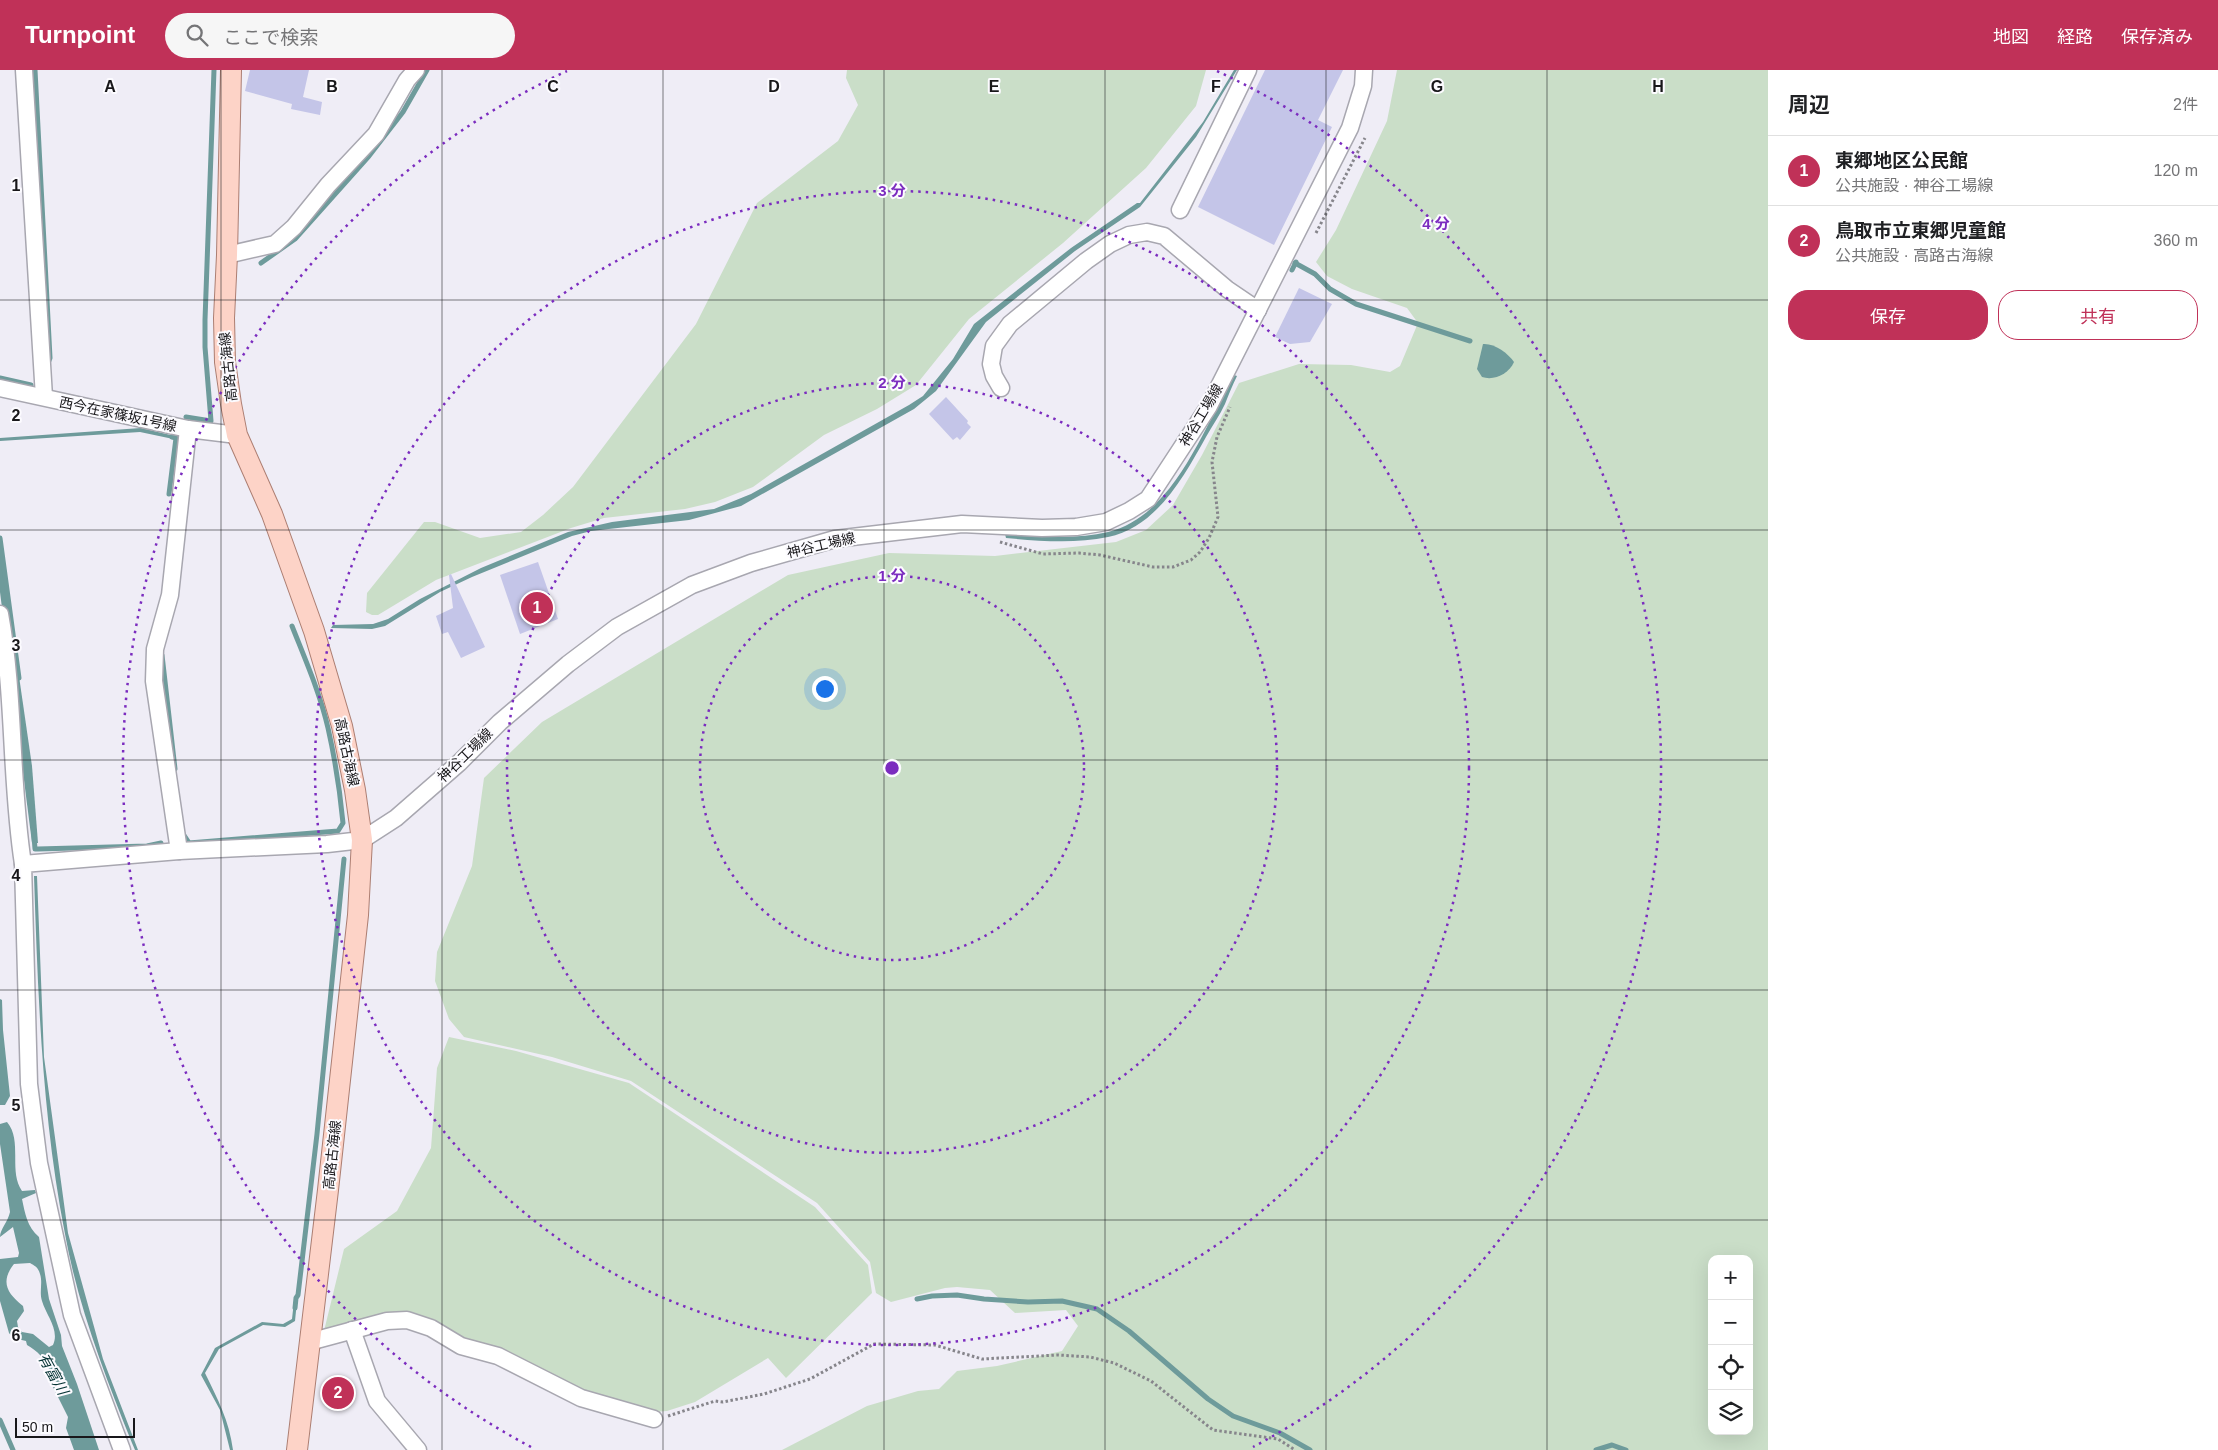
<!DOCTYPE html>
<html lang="ja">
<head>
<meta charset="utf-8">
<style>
  :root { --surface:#fff; --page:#f6f6f6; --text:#202124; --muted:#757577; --line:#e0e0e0; --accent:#c03158 }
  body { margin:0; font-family:Helvetica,"Noto Sans JP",sans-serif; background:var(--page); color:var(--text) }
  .controls { position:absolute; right:15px; bottom:15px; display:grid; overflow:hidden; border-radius:10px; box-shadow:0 5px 20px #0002 }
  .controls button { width:45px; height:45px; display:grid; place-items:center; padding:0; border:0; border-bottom:1px solid var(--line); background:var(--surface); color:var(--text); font:25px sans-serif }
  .scale { position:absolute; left:15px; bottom:12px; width:120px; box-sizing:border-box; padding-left:5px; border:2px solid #18171a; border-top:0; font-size:14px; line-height:18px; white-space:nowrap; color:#18171a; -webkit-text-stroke:4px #fcfbff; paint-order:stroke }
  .you { position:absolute; left:824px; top:618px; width:18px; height:18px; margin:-12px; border:4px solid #fff; border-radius:50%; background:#1a73e8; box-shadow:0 0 0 8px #1a73e833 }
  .badge { display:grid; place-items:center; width:32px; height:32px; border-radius:50%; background:var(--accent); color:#fff; font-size:16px; font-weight:700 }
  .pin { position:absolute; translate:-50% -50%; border:2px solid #fff; box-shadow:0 1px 5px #0006 }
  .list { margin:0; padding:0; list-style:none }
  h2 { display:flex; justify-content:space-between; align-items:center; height:65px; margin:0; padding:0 20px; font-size:21px }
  h2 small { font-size:16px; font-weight:400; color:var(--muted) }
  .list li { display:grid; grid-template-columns:32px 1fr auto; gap:15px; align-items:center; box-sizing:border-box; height:70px; padding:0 20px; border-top:1px solid var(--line) }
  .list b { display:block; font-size:19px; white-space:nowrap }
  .list p { margin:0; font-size:16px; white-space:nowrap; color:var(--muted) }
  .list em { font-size:16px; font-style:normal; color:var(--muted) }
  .actions { display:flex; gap:10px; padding:15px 20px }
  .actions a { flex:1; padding:11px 0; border:1px solid var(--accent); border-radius:20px; text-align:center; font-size:18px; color:var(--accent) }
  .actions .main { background:var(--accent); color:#fff }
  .icon { flex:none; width:28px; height:28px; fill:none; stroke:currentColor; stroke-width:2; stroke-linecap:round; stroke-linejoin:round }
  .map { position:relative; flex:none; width:1768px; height:1380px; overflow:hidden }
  header { display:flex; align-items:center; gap:30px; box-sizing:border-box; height:70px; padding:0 25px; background:var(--accent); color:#fff }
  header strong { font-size:24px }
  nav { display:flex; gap:28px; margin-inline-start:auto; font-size:18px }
  .search { width:350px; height:45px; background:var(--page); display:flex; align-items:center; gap:12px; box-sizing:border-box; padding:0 18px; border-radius:28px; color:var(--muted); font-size:19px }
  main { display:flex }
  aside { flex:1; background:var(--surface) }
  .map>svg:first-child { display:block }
</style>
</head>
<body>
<header>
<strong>Turnpoint</strong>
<div class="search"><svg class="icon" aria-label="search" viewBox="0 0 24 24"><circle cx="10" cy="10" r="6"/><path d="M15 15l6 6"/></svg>ここで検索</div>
<nav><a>地図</a><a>経路</a><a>保存済み</a></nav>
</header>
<main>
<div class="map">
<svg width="1768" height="1380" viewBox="0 0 1768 1380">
  <rect width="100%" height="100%" fill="#efedf6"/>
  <g fill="#cadec8" fill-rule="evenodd">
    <path d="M847 0H1206L1196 36 1146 98 1063 173 969 249 916 315 877 339 824 365 753 417 715 432 685 439 604 448 571 458 436 510 378 545H372L366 542 367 523 424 452H435L480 468 521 462 543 445 573 417 696 254 757 133 838 71 858 35 846 8Z"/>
    <path d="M1397 0H1768V1380H782L867 1336 918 1321 939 1319 957 1301 997 1296 1062 1281 1078 1256 1066 1240 1015 1243 990 1220 957 1217 945 1218 891 1232 876 1223 870 1192 817 1133 631 1011 552 987 464 967 449 949 435 911 437 882 472 796 484 708 542 652 788 505 889 483 995 486 1116 472 1146 460 1173 435 1202 385 1239 313 1299 294 1351 295 1390 302 1400 296 1418 253 1407 238 1352 219 1327 206 1316 192 1336 160 1387 51ZM1712 1189H1749V1361H1712Z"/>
    <path d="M449 967 516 981 629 1013 815 1137 868 1195 872 1223 786 1308 768 1288 695 1332 667 1341 653 1342 622 1338 462 1272 426 1249 324 1261 344 1179 397 1141 431 1078 437 998Z"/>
  </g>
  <g fill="#6e9b9b" fill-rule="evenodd">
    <path d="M1234 0H1237L1196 67 1140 137 1075 181 986 252 936 321 914 339 741 436 689 450 591 461 572 466 472 507 440 522 385 556 372 559 331 558 333 555 373 554 388 549 420 529 481 498 568 462 612 452 714 439 751 424 909 335 923 326 953 289 974 254 1071 178 1137 133H1140L1203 52Z"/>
    <path d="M1483 274C1494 273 1508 283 1514 292 1509 304 1494 311 1482 307L1477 299Z"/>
    <path d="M1234 305 1237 306C1232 316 1229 324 1225 334 1220 345 1212 356 1206 367 1184 406 1157 457 1108 467 1075 474 1039 471 1006 468L1005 464C1039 466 1075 470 1108 462 1174 446 1204 357 1234 305Z"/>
    <path d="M141 358 179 367 178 370 140 362 0 371V368Z"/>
    <path d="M0 475 32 696 38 773H32L0 522Z"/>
    <path d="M34 806H37L44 987 68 1163 103 1289 138 1380H135L132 1373C105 1306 78 1236 65 1164 42 1046 38 926 34 806Z"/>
    <path d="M0 929 2 930 3 960 10 1026 5 1035H0Z"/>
    <path d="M7 1052C23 1071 8 1101 22 1121L35 1120 36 1123 22 1129C25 1143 27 1157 39 1167L49 1229 61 1265 62 1276 77 1314 99 1380H74L66 1358 68 1347 47 1305 49 1299C45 1288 37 1281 27 1275L26 1271 13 1268 9 1263 0 1231V1189L18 1187 19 1183 13 1157 0 1167C0 1159 8 1152 10 1142L0 1074V1054ZM30 1193C35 1196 38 1197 40 1204 43 1213 39 1222 42 1231 46 1245 60 1260 53 1275L49 1277 33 1264 22 1262 18 1257 17 1251 24 1241 23 1236C7 1223 0 1212 14 1194Z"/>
    <path d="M294 1231H297L295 1251 285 1257 263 1255 219 1279 205 1303C218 1330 229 1350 233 1380H230L220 1340 201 1305 215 1278 262 1252 283 1254 292 1249Z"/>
  </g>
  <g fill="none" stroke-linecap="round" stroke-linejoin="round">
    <g stroke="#6e9b9b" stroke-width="5">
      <path d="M35 0 50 288 48 293"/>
      <path d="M261 193 295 169 369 86 403 42 427 0"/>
      <path d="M1295 193 1315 204 1330 219 1356 234 1470 271"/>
      <path d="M1292 200 1296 192"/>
      <path d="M0 308 31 315"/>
      <path d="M186 347 211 351 205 277V250L214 0"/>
      <path d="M169 424 176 368 172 367"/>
      <path d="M0 468 19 608"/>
      <path d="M162 585 175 699"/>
      <path d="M183 764 189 773 338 761 343 753C340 721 335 689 328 658 320 623 305 589 292 556"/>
      <path d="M34 766 35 779H38L147 776 161 773"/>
      <path d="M917 1229 932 1226 957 1225 984 1229 1028 1232 1062 1231 1097 1239 1129 1261 1208 1329 1233 1346 1280 1363 1310 1380"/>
      <path d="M295 1238 296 1228 298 1225 317 1064 344 789"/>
      <path d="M0 1350 13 1380"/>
      <path d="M1596 1380 1612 1375 1626 1380"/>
    </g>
  </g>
  <g fill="#c4c5e8">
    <path d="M250 0H309L303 27 322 32 320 45 291 39 292 34 245 21Z"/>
    <path d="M1265 0H1343L1318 50 1332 57 1274 175 1198 137Z"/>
    <path d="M1299 218 1332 234 1310 272 1290 274 1275 267Z"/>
    <path d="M946 327 968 351 967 353 971 357 960 370 957 367 953 370 929 344Z"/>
    <path d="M538 492 558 549 520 564 500 505Z"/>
    <path d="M451 504 485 577 461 588 448 562 442 564 436 546 453 538 449 505Z"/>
  </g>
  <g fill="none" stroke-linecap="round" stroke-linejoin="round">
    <defs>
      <g id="minor">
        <path d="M24 0 44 327"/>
        <path d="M1180 140 1248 0"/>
        <path d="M227 185 275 174 294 157 328 115 376 64 407 10 416 0"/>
        <path d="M0 318 188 359 237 365"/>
        <path d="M1001 318 994 306 991 294 994 276 1010 254 1086 191 1110 174 1129 165 1147 162 1164 166 1227 219 1258 240"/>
        <path d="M0 544C15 626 10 711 23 794"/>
        <path d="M179 781 154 611 155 579 170 525 188 359"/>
        <path d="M352 1260 377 1331 418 1380"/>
        <path d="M309 1272 387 1251 407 1250 431 1258 461 1276 498 1286 581 1328 654 1349"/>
        <path d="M122 1380 72 1245 39 1093 29 1014 23 794 179 781 327 774 362 770 396 748 459 693 500 652 568 594 617 557 692 515 751 493 835 469 962 454 1042 458 1076 457 1106 452 1129 441 1148 429 1209 336 1350 58 1363 16 1364 0"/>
      </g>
      <path id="major" d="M231 0 227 185 224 248 225 292 231 334 237 365 272 444 314 561 342 656 355 720 362 770 358 845 328 1120 297 1380"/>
    </defs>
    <use href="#minor" stroke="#a8a7b0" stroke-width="19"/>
    <use href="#major" stroke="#ac7e72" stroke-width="22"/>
    <g stroke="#86858b" stroke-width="3" stroke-dasharray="2.5 2.5" stroke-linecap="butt">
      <path d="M1316 163 1365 68"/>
      <path d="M1000 472 1043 484 1079 483 1100 485 1153 497H1173L1191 490 1200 482 1209 468 1218 447 1212 392 1217 367 1230 337"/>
      <path d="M668 1346 715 1331 723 1332 764 1324 810 1309 874 1274 935 1275 982 1289 1058 1285 1090 1287 1114 1293 1151 1311 1213 1360 1278 1369 1295 1380"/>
    </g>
    <use href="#minor" stroke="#fff" stroke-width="16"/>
    <use href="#major" stroke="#fdd3c7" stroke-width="20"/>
  </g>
  <path fill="none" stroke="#18171a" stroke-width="1" stroke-opacity="0.55" d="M221 0V1380M442 0V1380M663 0V1380M884 0V1380M1105 0V1380M1326 0V1380M1547 0V1380M0 230H1768M0 460H1768M0 690H1768M0 920H1768M0 1150H1768"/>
  <g fill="none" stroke="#7b2cbf" stroke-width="2.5" stroke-dasharray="2.5 5">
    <circle cx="892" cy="698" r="192"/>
    <circle cx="892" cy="698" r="385"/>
    <circle cx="892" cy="698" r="577"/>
    <path d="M531 1377A769 769 0 0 1 567 1M1217 1A769 769 0 0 1 1253 1377"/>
  </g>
  <g text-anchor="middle" stroke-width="4" stroke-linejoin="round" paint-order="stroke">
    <g font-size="14" fill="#18171a" stroke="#fcfbff">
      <text transform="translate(228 297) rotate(-96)" y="5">高路古海線</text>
      <text transform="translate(118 344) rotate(12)" y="5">西今在家篠坂1号線</text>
      <text transform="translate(1201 345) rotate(-59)" y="5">神谷工場線</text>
      <text transform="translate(821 475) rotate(-13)" y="5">神谷工場線</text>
      <text transform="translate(347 682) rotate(78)" y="5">高路古海線</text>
      <text transform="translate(465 685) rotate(-44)" y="5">神谷工場線</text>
      <text transform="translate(332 1085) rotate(-84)" y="5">高路古海線</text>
    </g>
    <g font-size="15" font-style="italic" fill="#053334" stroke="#fcfbff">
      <text transform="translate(53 1304) rotate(61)" y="5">有富川</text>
    </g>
  </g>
  <g font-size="16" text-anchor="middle" font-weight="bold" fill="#18171a" stroke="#fcfbff" stroke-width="4" stroke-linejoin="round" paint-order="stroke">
    <text x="110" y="22">A</text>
    <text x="332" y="22">B</text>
    <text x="553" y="22">C</text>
    <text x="774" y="22">D</text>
    <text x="994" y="22">E</text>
    <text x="1216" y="22">F</text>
    <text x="1437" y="22">G</text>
    <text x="1658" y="22">H</text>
    <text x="16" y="121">1</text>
    <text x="16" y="351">2</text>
    <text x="16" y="581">3</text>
    <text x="16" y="811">4</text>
    <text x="16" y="1041">5</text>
    <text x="16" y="1271">6</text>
  </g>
  <circle cx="892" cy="698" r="8" fill="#7b2cbf" stroke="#fcfbff" stroke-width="2.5"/>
  <g font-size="15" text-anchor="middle" font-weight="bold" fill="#7b2cbf" stroke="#fcfbff" stroke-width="4" stroke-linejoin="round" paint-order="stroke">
    <text x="892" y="126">3 分</text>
    <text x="1436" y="159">4 分</text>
    <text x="892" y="318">2 分</text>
    <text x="892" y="511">1 分</text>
  </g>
</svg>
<div class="controls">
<button>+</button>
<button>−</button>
<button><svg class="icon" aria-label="locate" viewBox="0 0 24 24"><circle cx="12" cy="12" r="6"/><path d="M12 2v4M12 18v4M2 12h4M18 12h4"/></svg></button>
<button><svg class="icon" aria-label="layers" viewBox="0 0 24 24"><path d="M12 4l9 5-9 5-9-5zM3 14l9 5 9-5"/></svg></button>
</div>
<div class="scale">50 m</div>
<div class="you"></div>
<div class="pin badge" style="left:537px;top:538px">1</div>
<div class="pin badge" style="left:338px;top:1323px">2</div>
</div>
<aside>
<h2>周辺<small>2件</small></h2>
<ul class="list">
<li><span class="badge">1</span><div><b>東郷地区公民館</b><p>公共施設 · 神谷工場線</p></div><em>120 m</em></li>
<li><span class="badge">2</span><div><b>鳥取市立東郷児童館</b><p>公共施設 · 高路古海線</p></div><em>360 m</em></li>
</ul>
<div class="actions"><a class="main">保存</a><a>共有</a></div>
</aside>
</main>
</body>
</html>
